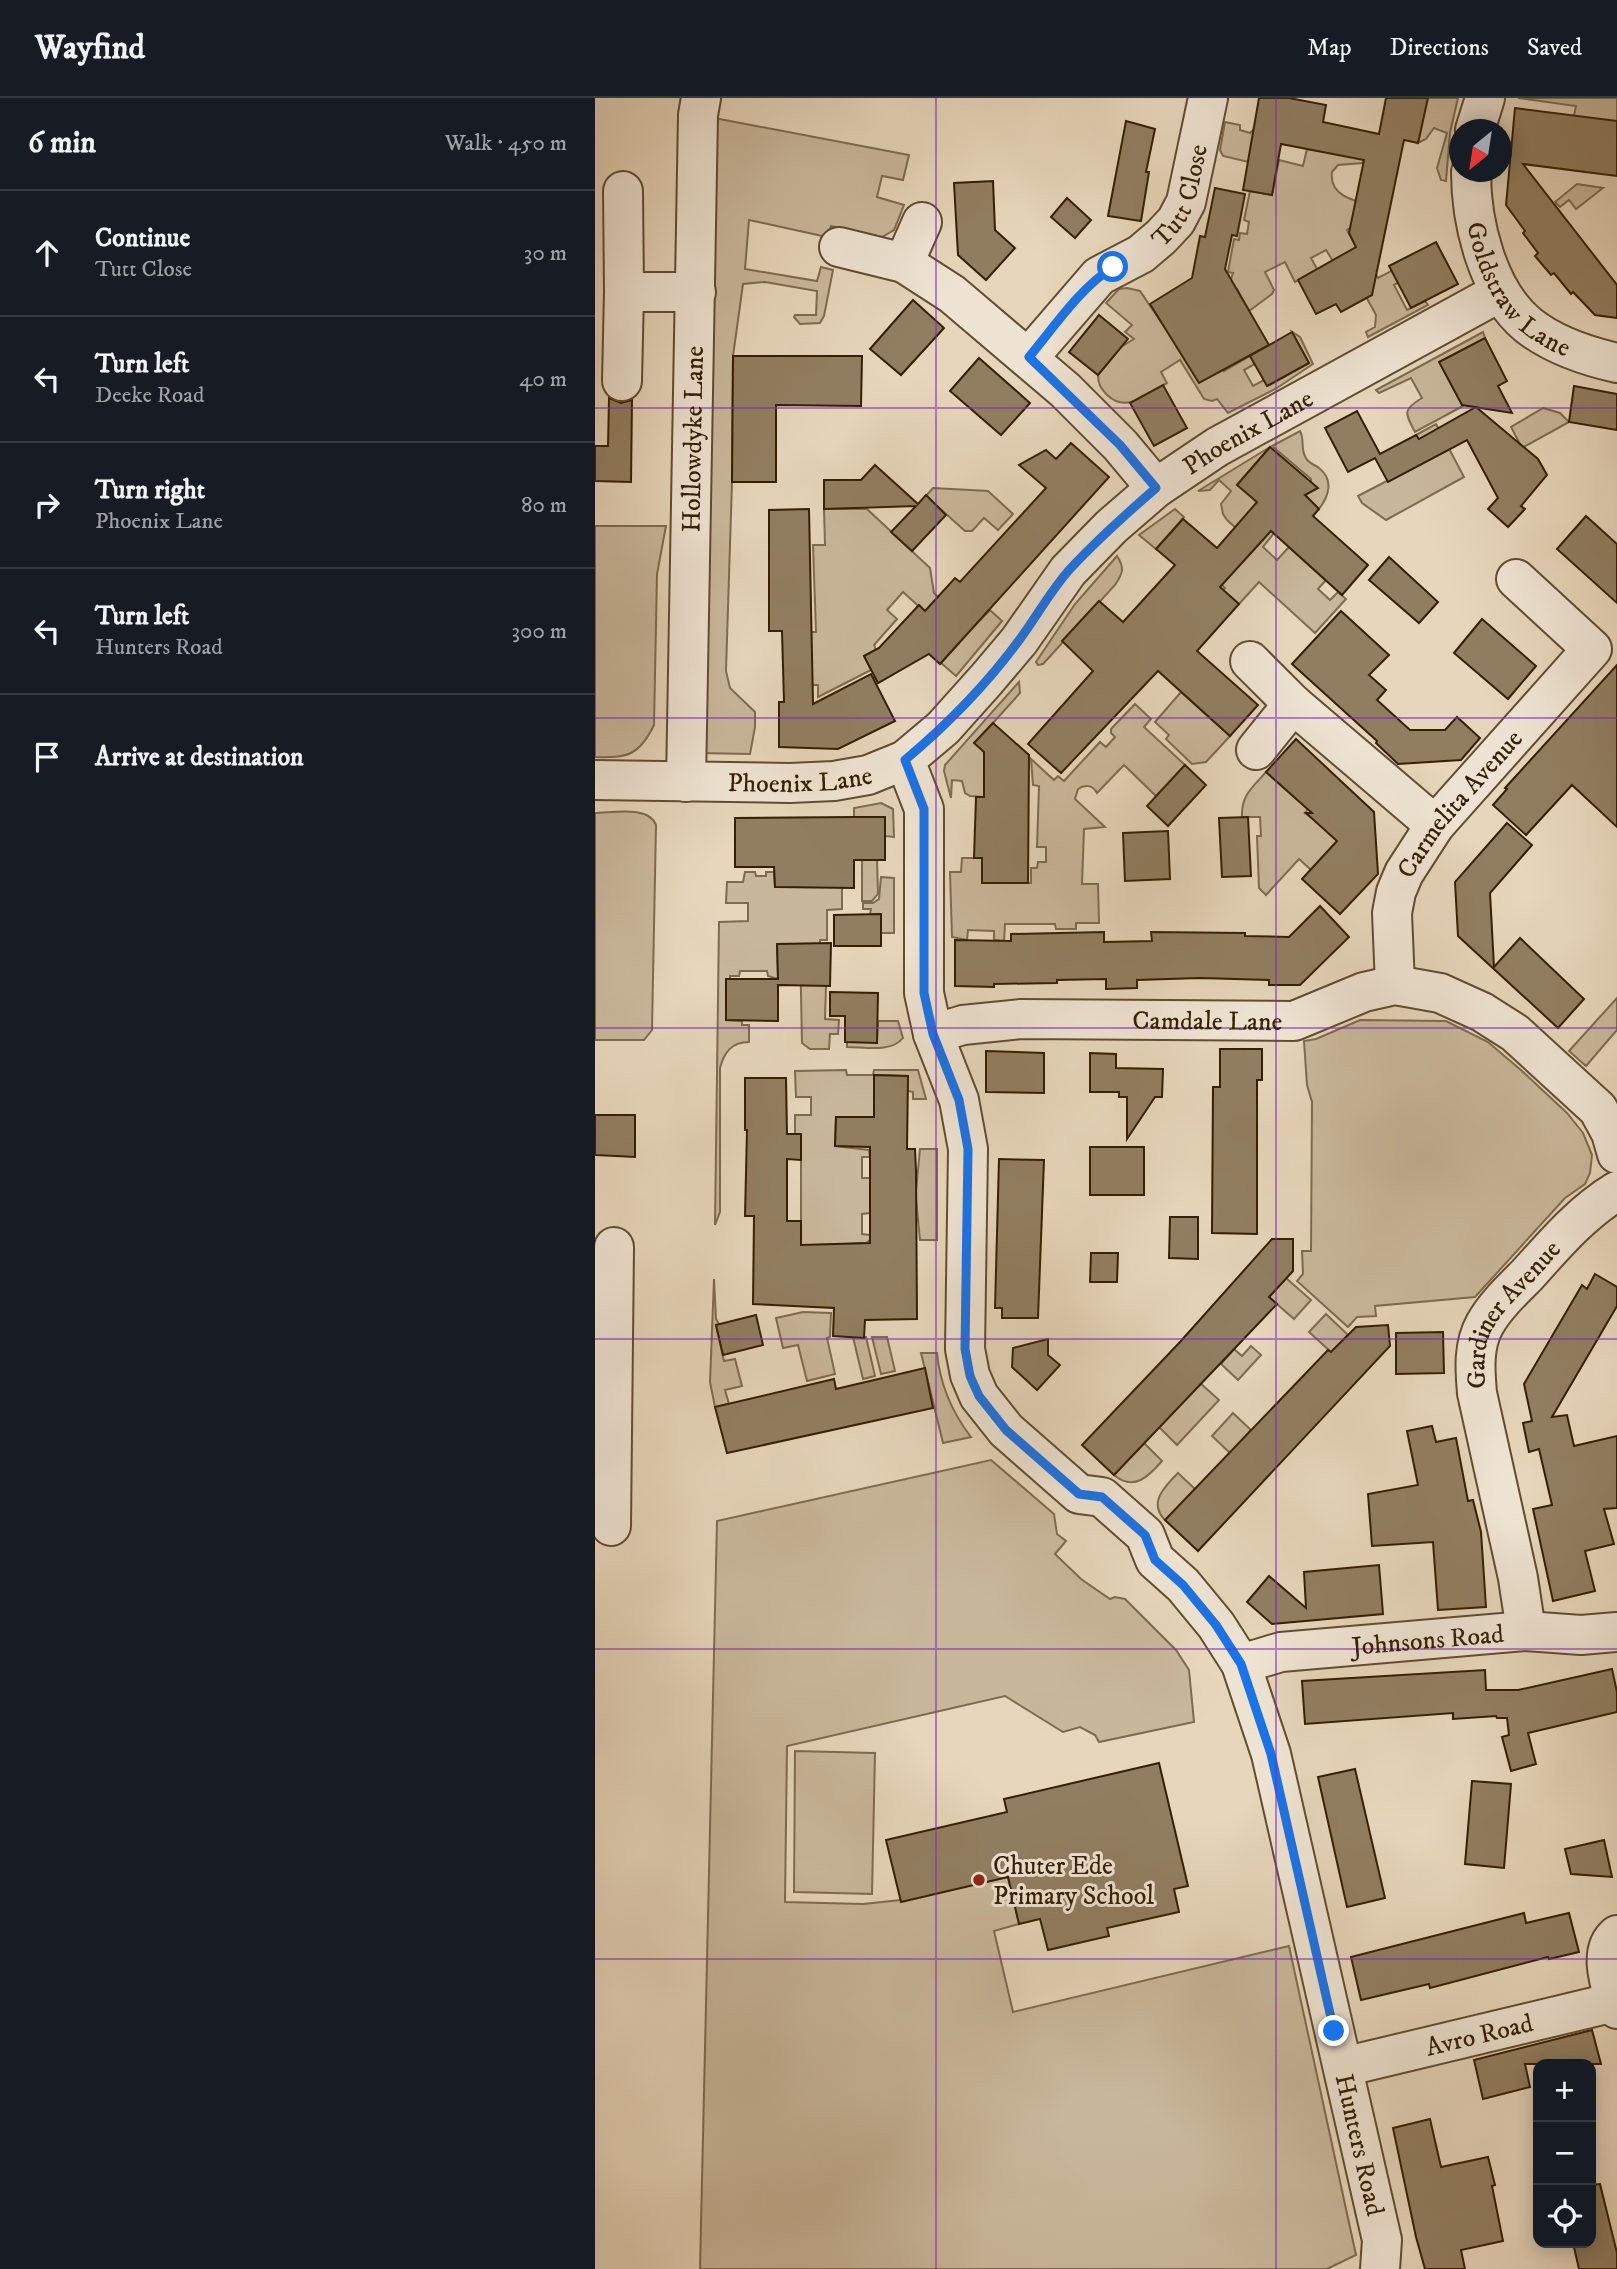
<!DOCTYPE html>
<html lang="en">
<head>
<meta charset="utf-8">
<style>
  :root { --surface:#171b24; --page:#20242c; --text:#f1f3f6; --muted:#9ea1a6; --line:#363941 }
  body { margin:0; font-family:"IM FELL DW Pica",serif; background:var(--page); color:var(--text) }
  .controls { position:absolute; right:21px; bottom:21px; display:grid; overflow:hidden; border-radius:14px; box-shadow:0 4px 18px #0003 }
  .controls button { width:63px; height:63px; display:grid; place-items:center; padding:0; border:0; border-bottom:2px solid var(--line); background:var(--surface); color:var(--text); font:35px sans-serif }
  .compass { position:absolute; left:854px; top:21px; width:63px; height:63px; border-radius:50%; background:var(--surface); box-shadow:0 4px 18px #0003; rotate:210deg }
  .stop { position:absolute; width:21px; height:21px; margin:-16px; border:5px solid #1a73e8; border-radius:50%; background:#fff }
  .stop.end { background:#1a73e8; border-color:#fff; box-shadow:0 2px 7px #0008 }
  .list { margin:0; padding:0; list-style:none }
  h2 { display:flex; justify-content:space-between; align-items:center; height:91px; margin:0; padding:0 28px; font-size:30px }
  h2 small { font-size:23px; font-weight:400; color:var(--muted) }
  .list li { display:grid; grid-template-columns:46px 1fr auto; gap:21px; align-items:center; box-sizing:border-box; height:126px; padding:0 28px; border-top:2px solid var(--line) }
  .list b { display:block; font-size:26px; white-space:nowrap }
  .list p { margin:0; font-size:23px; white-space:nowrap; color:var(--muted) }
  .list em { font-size:23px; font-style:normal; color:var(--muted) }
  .icon { flex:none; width:38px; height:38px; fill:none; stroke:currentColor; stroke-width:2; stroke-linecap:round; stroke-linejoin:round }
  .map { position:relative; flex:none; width:1022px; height:2171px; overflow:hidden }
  header { display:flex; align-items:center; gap:42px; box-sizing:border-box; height:98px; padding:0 35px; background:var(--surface); border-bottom:2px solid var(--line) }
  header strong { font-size:33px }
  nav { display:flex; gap:38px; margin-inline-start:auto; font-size:24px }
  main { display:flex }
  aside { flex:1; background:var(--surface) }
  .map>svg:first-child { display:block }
</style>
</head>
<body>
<header>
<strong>Wayfind</strong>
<nav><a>Map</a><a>Directions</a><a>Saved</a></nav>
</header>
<main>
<aside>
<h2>6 min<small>Walk · 450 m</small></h2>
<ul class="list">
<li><svg class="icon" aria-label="ahead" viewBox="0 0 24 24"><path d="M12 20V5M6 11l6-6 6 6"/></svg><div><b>Continue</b><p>Tutt Close</p></div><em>30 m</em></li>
<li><svg class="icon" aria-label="left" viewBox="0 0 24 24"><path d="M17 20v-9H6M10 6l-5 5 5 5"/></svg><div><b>Turn left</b><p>Deeke Road</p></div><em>40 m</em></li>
<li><svg class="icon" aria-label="right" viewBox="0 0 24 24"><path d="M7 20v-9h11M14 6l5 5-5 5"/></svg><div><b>Turn right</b><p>Phoenix Lane</p></div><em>80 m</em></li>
<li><svg class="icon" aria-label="left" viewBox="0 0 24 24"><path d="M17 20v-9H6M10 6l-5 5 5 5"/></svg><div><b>Turn left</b><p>Hunters Road</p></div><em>300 m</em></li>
<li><svg class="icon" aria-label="arrive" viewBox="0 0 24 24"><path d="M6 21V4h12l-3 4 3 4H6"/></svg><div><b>Arrive at destination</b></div></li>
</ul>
</aside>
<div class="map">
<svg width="1022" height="2171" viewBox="0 0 1022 2171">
  <rect width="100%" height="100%" fill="#e7d6bb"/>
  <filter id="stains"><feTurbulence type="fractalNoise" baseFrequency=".00286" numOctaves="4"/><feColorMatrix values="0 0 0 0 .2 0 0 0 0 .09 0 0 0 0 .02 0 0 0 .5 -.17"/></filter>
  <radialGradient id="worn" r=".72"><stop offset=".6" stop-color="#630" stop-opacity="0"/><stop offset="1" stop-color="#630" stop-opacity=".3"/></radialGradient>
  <g fill="#c9b79b" stroke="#7e6b4e" stroke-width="2">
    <path d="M832 0H863L855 35 851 83 846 82 842 70 852 35 839 30 831 41 823 45Z"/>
    <path d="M923 0H1022V23L1007 22 1001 75 968 71 981 8Z"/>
    <path d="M114 19 314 57 308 82 287 78 282 99 309 107 299 132 287 139 236 128 232 139 154 122 150 171 222 183 226 169 238 172 229 218 225 225 205 226 199 219 200 217H221L222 193 170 184 148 186 138 258 137 384 131 573 135 590 160 614V629L155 656 101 655Z"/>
    <path d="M630 24 645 27V32L655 35 660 30 666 67 628 58 625 52Z"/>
    <path d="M712 51 769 60 768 65 743 67 737 74C734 98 759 103 778 107L777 118 752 132 776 177 780 175 783 180 800 171 806 183 799 187 812 212 830 203 833 207 773 239 771 234 780 229 781 217 751 162 738 163 731 152 716 160 722 171 700 184 690 164 670 174 679 192 677 196 654 213 642 191 631 197 638 175 633 174 639 141 644 142 645 135 652 136 654 124 649 122 655 93 677 97 684 62 708 68Z"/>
    <path d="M982 86 1008 90 981 111 974 102 965 109 960 104Z"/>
    <path d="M532 190 545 193 570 230 598 213 629 273 655 258 660 266 649 272 658 288 669 282 673 288 714 265 697 234 705 239 718 266 682 290 633 315 622 301 617 303 609 301 585 262 566 274 572 285C552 296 532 316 512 297 506 290 503 287 503 277L526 249 539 241 530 234 537 227 511 205 524 191Z"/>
    <path d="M888 234 890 240 845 264 868 308 820 334C810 315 807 312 827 300L816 280 784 295 781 292Z"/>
    <path d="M948 310 965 315 974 324 927 350 916 329Z"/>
    <path d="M841 326 869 379 791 422 767 405 763 398 834 361 821 337Z"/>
    <path d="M705 333C710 342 705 351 711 360 714 366 719 366 724 370 739 382 734 398 724 411L709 396 716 385V381L677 348Z"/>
    <path d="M675 349 642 387 684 423 679 435 668 449 682 462 694 449 731 482 723 491 735 502 743 494 751 501 720 535 664 484 644 506 635 498 629 504 623 498 630 490 622 483 661 448 632 422 628 416 626 406 636 393 624 382 615 392 603 393Z"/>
    <path d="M338 390 393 393 418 416 403 432 389 420 377 433H370L331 398Z"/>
    <path d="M229 411H272L335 470 339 495 350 506 366 542 395 512 407 523 361 578 346 565 364 545 308 494 292 512 302 521 279 547 281 552 269 558 276 572 223 599V587H192L216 534H221L218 447H230Z"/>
    <path d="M580 411 589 419 561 451 544 437Z"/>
    <path d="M0 428H71L62 476 59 627C44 658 32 660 0 659Z"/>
    <path d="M522 458C530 470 528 475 520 487L448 566 443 567 441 564 480 506Z"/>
    <path d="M424 584 425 595 380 645 399 662 389 699 375 698 370 695 367 683 357 682 356 700 349 673 350 667Z"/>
    <path d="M586 594 635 638 611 664 597 666 571 641 574 637 560 624Z"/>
    <path d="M540 606 556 621 549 629 590 667 561 698 529 667 502 695C498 687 490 686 483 691L480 701 510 729 489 731 487 786H503L504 825H481V831H461L460 826H410L409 843 399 842V833L373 832 372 842 357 839 355 774H366L367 760H387V785H436V770H442L443 764H451V749H442L444 688 438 687 436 661 459 682 463 678 469 683 505 644 511 649 520 639 516 635V631Z"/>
    <path d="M671 674 713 711 710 715 749 744 716 772 704 761 671 797 664 790 662 738H666L665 719H647C646 697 657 690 671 674Z"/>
    <path d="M286 705 298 711 299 739 290 738 259 719V710Z"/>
    <path d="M0 715C17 715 54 707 61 727L57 932 49 942H0Z"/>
    <path d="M267 762H282L283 796 277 803H267Z"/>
    <path d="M150 774H160L161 778H171V774H179L180 789H204L247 778V811L232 812V842H225V847L231 888 230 921 244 922 243 936H235L234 951H215L207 945 205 846H182L183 881 173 878 172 873H145L144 878H135V881H131V922L147 923V927H154V944C136 944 129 955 125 970V1114L120 1127 124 824 153 823V805H131L132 784H148Z"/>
    <path d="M286 779 299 780V835H286V816H275L276 811H268V805H278L284 801Z"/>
    <path d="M1022 900V932L991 968 974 953Z"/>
    <path d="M765 922 851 923 893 944 927 973 972 1015 988 1035 997 1057 995 1075 990 1086 970 1100 880 1199 780 1208 781 1218 762 1219 753 1229 702 1183 708 1176 707 1153H716L717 1004 712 987 709 943 721 941Z"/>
    <path d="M283 923H303L308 940C296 955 270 949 252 949V944H282Z"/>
    <path d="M251 972 252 977H278L279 972H323L331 1001H318V994L313 993 312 978 279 977V1019H241L240 1048 274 1052 275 1059H267V1080H275V1093H321L325 1051H342V1142H325L321 1101H275V1115L267 1116V1136L275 1137V1142L271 1145 206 1148V1037L200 1036V1017H216V999H201L200 973Z"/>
    <path d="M691 1180 716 1202 699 1221 674 1199Z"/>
    <path d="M119 1181 121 1221 124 1226 121 1227 129 1263 140 1261 147 1288 130 1292 134 1306 120 1309 115 1284Z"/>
    <path d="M208 1214 236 1215 235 1239 232 1240 240 1276 212 1283 203 1247 188 1250 181 1220Z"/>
    <path d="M731 1216 753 1237 736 1254 714 1234Z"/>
    <path d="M258 1239H271L280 1278 268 1281Z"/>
    <path d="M277 1239H292L300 1273 286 1276Z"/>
    <path d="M656 1248 666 1257 643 1282 626 1266 639 1251 647 1258Z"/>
    <path d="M326 1255H342C345 1287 356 1313 376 1339L348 1345Z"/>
    <path d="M605 1285 624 1302 582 1347 564 1329Z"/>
    <path d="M638 1315 656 1332 635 1355 617 1338Z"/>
    <path d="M549 1345 567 1363C554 1378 539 1394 519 1377Z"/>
    <path d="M396 1362 459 1416 462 1436 471 1443 460 1456 486 1481 515 1501 520 1499 530 1501 581 1552 594 1572 599 1624 504 1644 500 1637 485 1629 468 1634 410 1598 192 1648 190 1804 268 1806 306 1802 413 1779 424 1826 399 1833 418 1914 694 1848 761 2157 732 2171H105L122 1423Z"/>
    <path d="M583 1375 601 1392 570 1422C553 1405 569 1389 583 1375Z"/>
    <path d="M200 1653 280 1655 277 1796 199 1794Z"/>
  </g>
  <g fill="#917e61" stroke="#341f00" stroke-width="2">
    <path d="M664 0H694L731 7 728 24 784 36 791 0H833L823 45 809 42 777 197 746 214 741 206 721 216 703 182 761 149 754 135 769 62 686 46 677 97 648 92Z"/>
    <path d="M920 10 1022 23V78L928 66 1022 187V220L1000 217 978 194 976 196 959 175 956 177 940 158 943 155 928 135 930 133 911 107Z"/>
    <path d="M531 23 560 31 551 74H554L546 123 513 118Z"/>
    <path d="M398 83 400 132 420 150 391 182 363 157 359 85Z"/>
    <path d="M620 90 650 96 642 138 637 137 630 171 674 247 604 285 555 206 597 180 605 138 610 139Z"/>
    <path d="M472 100 496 122 480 140 456 119Z"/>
    <path d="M841 144 863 186 816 210 794 168Z"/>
    <path d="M318 202 349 230 306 277 275 251Z"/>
    <path d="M504 217 533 241 503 277 474 254Z"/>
    <path d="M697 234 714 265 672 288 655 258Z"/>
    <path d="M890 240 912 283 903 288 917 315 867 307 844 264Z"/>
    <path d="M138 258H267L266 308 181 307V384H137Z"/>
    <path d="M384 260 435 305 406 337 355 293Z"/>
    <path d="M568 287 592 330 559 348 535 305Z"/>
    <path d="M979 288 1022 296V332L974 324Z"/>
    <path d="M14 300 26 305 37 302 36 384 0 383V348H13Z"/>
    <path d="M881 309 943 361 952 377 926 408 930 411 913 429 893 411 903 400 872 342 793 384 780 360 753 374 730 330 762 313 785 356 821 337 824 341Z"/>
    <path d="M476 345 514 379 345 566 334 556 283 585 269 558 284 550 324 507 330 513 360 480 365 484 451 390 424 367 451 352 461 361Z"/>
    <path d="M675 349 723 390 710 397 724 411 718 418 773 467 747 497 676 433 625 489 644 506 602 553 663 607 635 638 563 573 466 675 433 646 498 573 467 543 504 503 528 524 580 467 561 451 588 421 622 450 662 404 642 387Z"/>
    <path d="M280 367 323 406 331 397 351 417 317 453 296 434 321 408 229 411V382H266Z"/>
    <path d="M214 411 218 606 276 576 300 623 243 651 184 649V604H189L187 533H174V412Z"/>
    <path d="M991 418 1022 446V505L962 451Z"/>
    <path d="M794 459 843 504 824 525 774 482Z"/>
    <path d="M746 513 794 557 774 577 791 592 782 602 815 632H850L862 619 885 640 866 662 803 666 781 645 782 643 697 566Z"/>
    <path d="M887 521 941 568 913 601 859 555Z"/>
    <path d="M1022 567V729L977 687 931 737 898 707 912 691 910 690Z"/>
    <path d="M398 625 434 657 433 785H387V760H379L381 699H389V654L379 645Z"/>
    <path d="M701 641 779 714 783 776 745 816 707 781 742 743 711 715H717L671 674Z"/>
    <path d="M590 667 611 687 573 728 552 708Z"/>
    <path d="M259 719H290V762H259V790L180 789 179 769H140V720Z"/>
    <path d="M653 719 656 778 627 779 624 720Z"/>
    <path d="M912 725 937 747 895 795 899 869 925 840 989 901 963 930 863 838 860 784Z"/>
    <path d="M573 733 575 781 530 783 528 735Z"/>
    <path d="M725 808 754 839 705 887H674V882L605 880 542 882V890L511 891V881L462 882V885L399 886V889L360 888V842L416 843V836L509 834V844L557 843 556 834 650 835V838L694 839Z"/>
    <path d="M286 816V848H239V817Z"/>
    <path d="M236 845 235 888 183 887V923L131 922V881H183L182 846Z"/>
    <path d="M235 894 283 895 282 945 250 944V918H235Z"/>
    <path d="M625 951H667V982H662V1136L617 1135 618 989H625Z"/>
    <path d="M391 953 449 955V995L391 994Z"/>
    <path d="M495 955 521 956V970L568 971 567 999H560L532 1041V999H524V994H495Z"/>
    <path d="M279 977 313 978 312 1051H320L321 1073 322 1221 270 1222 269 1240 238 1238 239 1210 158 1206 159 1118H150L152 1032H150V980H191L192 1036H206V1062L192 1061V1123H206V1147L275 1145V1049L240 1048 241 1019H279Z"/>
    <path d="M0 1017H40V1059L0 1057Z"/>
    <rect x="495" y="1049" width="54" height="48"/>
    <path d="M404 1061 449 1062 443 1220H407V1210H400Z"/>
    <path d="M575 1119H603V1161L574 1160Z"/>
    <path d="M677 1141H698V1173L674 1199 682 1206 519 1377 487 1347 585 1244Z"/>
    <path d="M496 1155H523L522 1184H495Z"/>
    <path d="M1000 1176 1022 1189V1208L957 1319 972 1317 979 1348 1022 1338V1410L1009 1411 1019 1446 990 1453 1000 1493 958 1503 938 1411 957 1407 944 1351 934 1354 928 1325 937 1323 929 1286 987 1187 992 1191Z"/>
    <path d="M161 1217 168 1247 128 1257 121 1227Z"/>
    <path d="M793 1227 795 1248 603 1453 570 1422 733 1252 736 1254 761 1229Z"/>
    <path d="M848 1234 849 1275 801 1276V1235Z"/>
    <path d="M453 1241V1257L465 1267 442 1292 417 1269 418 1250Z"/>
    <path d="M330 1270 338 1310 132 1355 120 1309 239 1281 241 1291Z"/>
    <path d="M837 1328 841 1344 861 1340 873 1403 878 1402 886 1434 891 1509 843 1512 838 1444 777 1448 773 1396 823 1387 812 1333Z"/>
    <path d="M784 1467 788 1516 677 1526 652 1504 674 1478 711 1510 709 1474Z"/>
    <path d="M1017 1571 1022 1594V1614L933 1635 941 1666 916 1673 907 1639 914 1637 912 1620H902L901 1618 858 1621V1615L710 1626 707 1583 890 1572 891 1592H923Z"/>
    <path d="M564 1665 593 1788 579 1791 584 1814 512 1830 514 1838 453 1852 445 1821 424 1826 413 1779 306 1804 291 1742 412 1714 409 1701Z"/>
    <path d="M760 1671 790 1800 752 1809 723 1679Z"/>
    <path d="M877 1683 916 1686 909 1770 870 1766Z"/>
    <path d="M1009 1742 1017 1779 976 1776 970 1751Z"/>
    <path d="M929 1815 931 1825 974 1815 984 1854 954 1861 953 1859 835 1890 834 1886 766 1902 756 1859Z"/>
    <path d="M997 1932 1006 1966H930L935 1989 888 2001 879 1962Z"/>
    <path d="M835 2021 846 2069 893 2059 900 2087 897 2088 908 2143 866 2152 870 2171H830L821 2139 798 2030Z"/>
    <path d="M1005 2086 1022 2155V2171H984L978 2145H996V2087Z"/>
  </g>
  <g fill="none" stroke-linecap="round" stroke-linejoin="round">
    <defs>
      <g id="minor">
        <path d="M880 32 890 0"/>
        <path id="s1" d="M876 74C876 124 892 193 933 227 958 247 991 258 1022 265"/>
        <path d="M28 93 29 194H101"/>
        <path d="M244 149 309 165 357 196 470 292 525 347 561 390"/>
        <path d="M309 165 327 124"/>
        <path id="s2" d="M434 259 504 178 546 156 566 139 581 123 591 104 613 0"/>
        <path d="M27 283 29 194"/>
        <path d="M655 563 698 606"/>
        <path d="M661 652 698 606 840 727"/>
        <path id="s3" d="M310 662 329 711V895L338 936 364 1002 373 1051 370 1251 375 1277 384 1298 411 1332 484 1396 507 1399 550 1437 560 1462 588 1487 621 1527 646 1566 676 1656 787 2142 785 2171"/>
        <path id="s4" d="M0 682 195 685 239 683 273 677 310 662 348 630 391 582 424 543 473 473 516 429 561 390 622 349 905 194"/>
        <path id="s5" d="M91 684 103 17 106 0"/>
        <path id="s6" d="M800 887 797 815 801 794 809 775 840 727 997 551 921 481"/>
        <path id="s7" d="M338 936 368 927 426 921 699 923 769 894 800 887 845 895 887 914 920 935 1003 1011 1016 1035 1022 1056"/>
        <path d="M16 1428 19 1149"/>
        <path id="s8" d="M931 1533 923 1480 882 1295C880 1272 878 1247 890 1226 900 1208 917 1192 932 1177 960 1146 986 1115 1022 1093"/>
        <path id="s9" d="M646 1566 686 1554 931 1533 986 1537 1022 1534"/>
        <path d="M1022 1837C1002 1854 1016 1889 1022 1911"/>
        <path id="s10" d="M748 1969 1020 1904"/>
      </g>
    </defs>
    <use href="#minor" stroke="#614d2f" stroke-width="42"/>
    <use href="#minor" stroke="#efe4d3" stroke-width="38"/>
  </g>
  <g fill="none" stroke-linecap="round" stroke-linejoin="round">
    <path stroke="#1a73e8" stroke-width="9" d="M518 169C484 191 460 228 434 259L525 347 561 390C531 416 502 442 475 471 456 492 442 518 425 541 392 586 353 626 310 662L329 711V895L338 936 364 1002 373 1051 370 1251 375 1278 384 1298 411 1332 484 1396 507 1399 550 1437 560 1462 588 1487 621 1527 646 1566 676 1656 739 1933"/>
  </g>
  <path fill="none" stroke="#7b2cbf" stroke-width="2" stroke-opacity="0.55" d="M341 0V2171M681 0V2171M0 310H1022M0 620H1022M0 930H1022M0 1241H1022M0 1551H1022M0 1861H1022"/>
  <circle fill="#8f2418" stroke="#efe4d3" stroke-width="2.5" cx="384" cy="1782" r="7"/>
  <g text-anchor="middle" stroke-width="6" stroke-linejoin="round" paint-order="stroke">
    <g font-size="26" fill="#341f00" stroke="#efe4d3">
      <text dy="9" stroke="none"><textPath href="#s2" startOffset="228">Tutt Close</textPath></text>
      <text dy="9" stroke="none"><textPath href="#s1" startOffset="133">Goldstraw Lane</textPath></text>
      <text dy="9" stroke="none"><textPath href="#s4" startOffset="793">Phoenix Lane</textPath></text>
      <text dy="9" stroke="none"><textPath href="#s5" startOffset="343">Hollowdyke Lane</textPath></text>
      <text dy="9" stroke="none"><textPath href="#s4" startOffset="205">Phoenix Lane</textPath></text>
      <text dy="9" stroke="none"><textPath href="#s6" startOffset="203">Carmelita Avenue</textPath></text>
      <text dy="9" stroke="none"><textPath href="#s7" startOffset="276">Camdale Lane</textPath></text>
      <text dy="9" stroke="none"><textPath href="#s8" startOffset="334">Gardiner Avenue</textPath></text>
      <text dy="9" stroke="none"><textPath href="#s9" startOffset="189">Johnsons Road</textPath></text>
      <text dy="9" stroke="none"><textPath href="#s10" startOffset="140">Avro Road</textPath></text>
      <text dy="9" stroke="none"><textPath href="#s3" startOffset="1528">Hunters Road</textPath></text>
    </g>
    <g font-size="26" fill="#341f00" stroke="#efe4d3" text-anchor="start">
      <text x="398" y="1776">Chuter Ede<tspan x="398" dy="30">Primary School</tspan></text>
    </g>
  </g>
  <rect width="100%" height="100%" filter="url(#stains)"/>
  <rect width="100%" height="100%" fill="url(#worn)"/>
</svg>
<div class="controls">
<button>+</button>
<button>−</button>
<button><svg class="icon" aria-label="locate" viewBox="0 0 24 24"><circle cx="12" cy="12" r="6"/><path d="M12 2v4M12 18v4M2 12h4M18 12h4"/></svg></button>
</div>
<svg class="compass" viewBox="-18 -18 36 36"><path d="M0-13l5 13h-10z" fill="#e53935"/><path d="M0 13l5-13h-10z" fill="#9ea1a6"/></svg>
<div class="stop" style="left:518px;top:169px"></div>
<div class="stop end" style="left:739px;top:1933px"></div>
</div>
</main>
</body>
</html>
